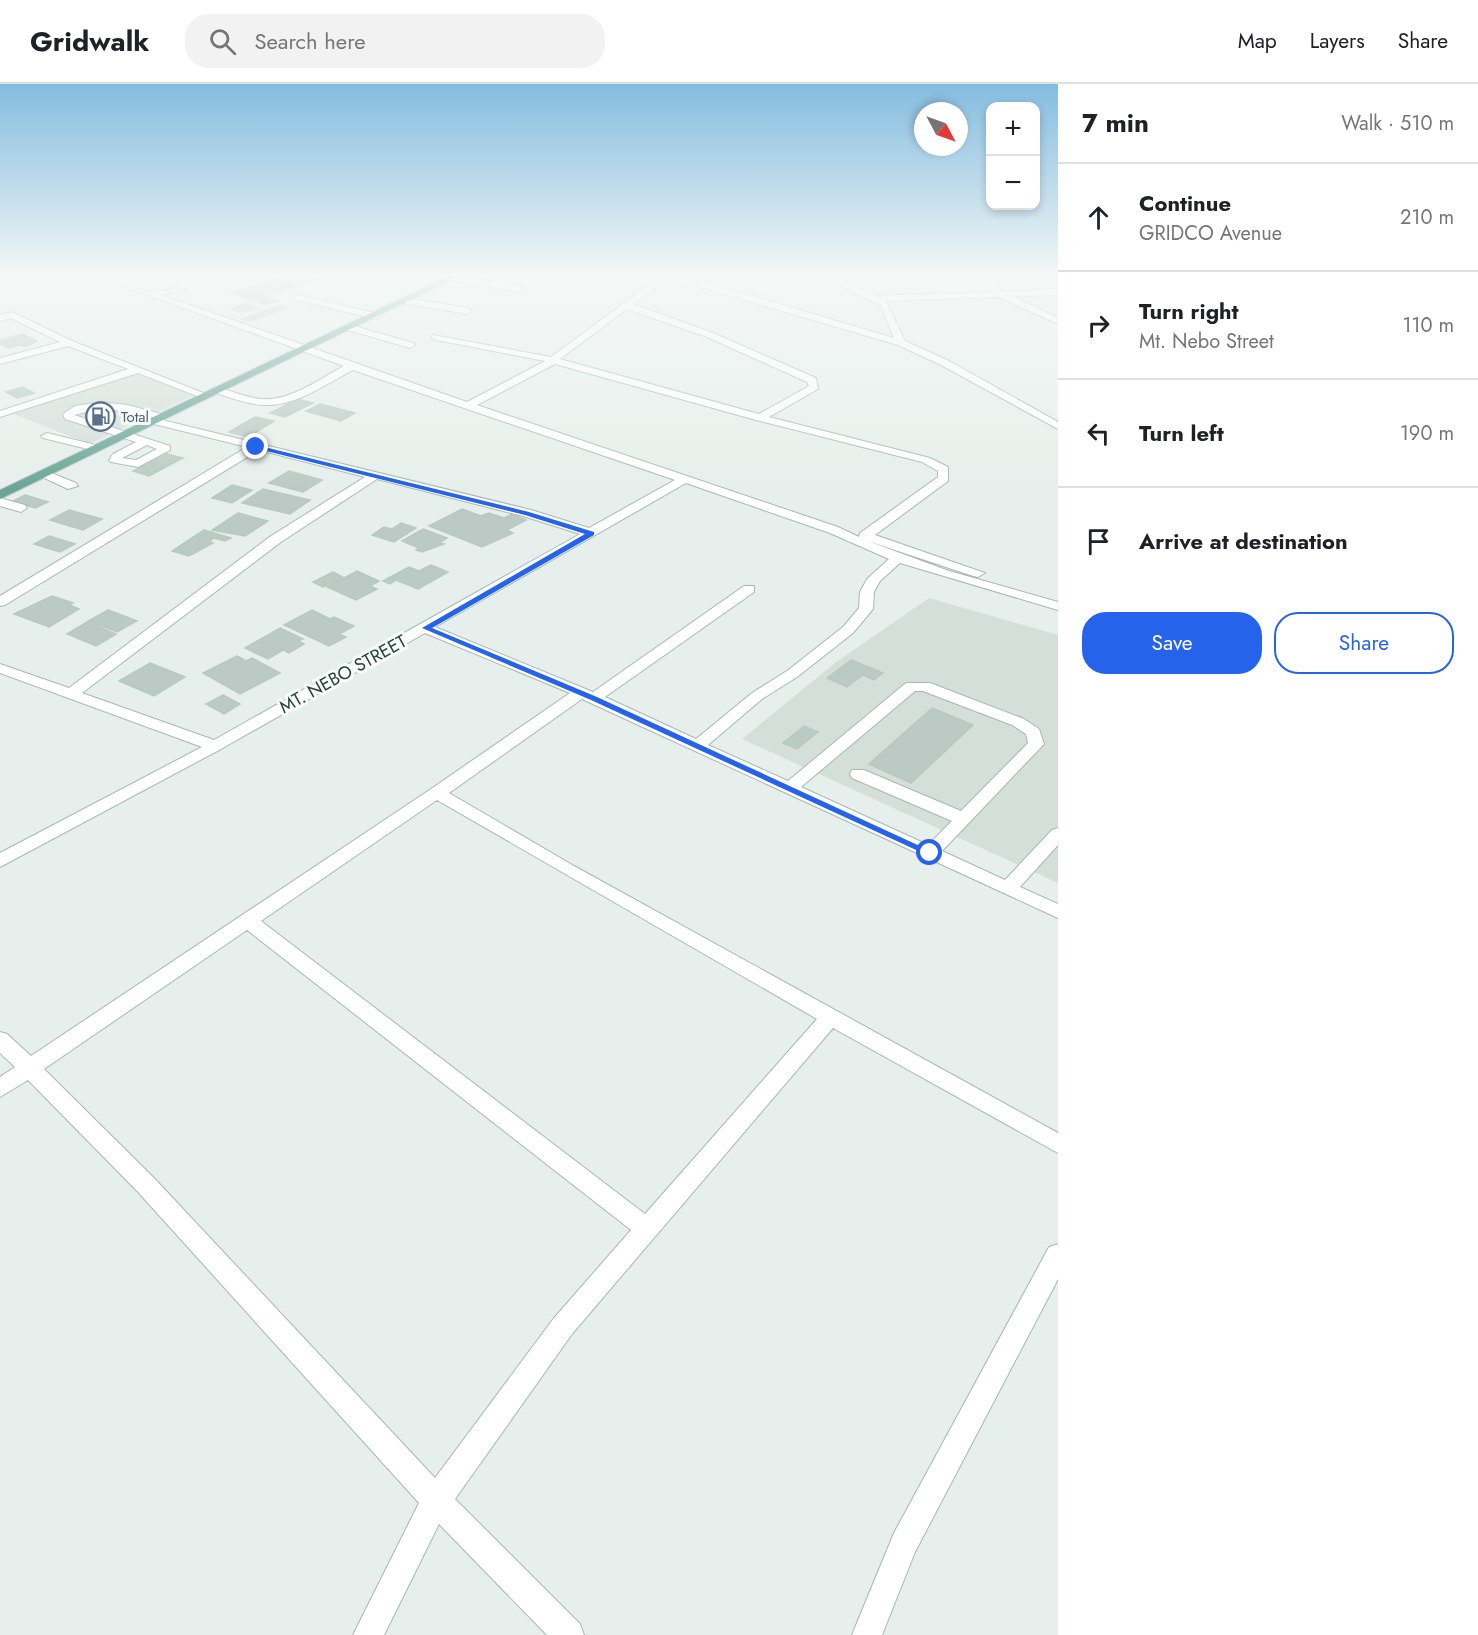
<!DOCTYPE html>
<html lang="en">
<head>
<meta charset="utf-8">
<style>
  :root { --surface:#fff; --page:#f2f2f2; --text:#202124; --muted:#757577; --line:#e0e0e0; --accent:#2563eb }
  body { margin:0; font-family:Jost,sans-serif; background:var(--page); color:var(--text) }
  .controls { position:absolute; right:18px; top:18px; display:grid; overflow:hidden; border-radius:12px; box-shadow:0 3px 9px #0003 }
  .controls button { width:54px; height:54px; display:grid; place-items:center; padding:0; border:0; border-bottom:2px solid var(--line); background:var(--surface); color:var(--text); font:30px sans-serif }
  .compass { position:absolute; left:914px; top:18px; width:54px; height:54px; border-radius:50%; background:var(--surface); box-shadow:0 3px 9px #0003; rotate:131deg }
  .stop { position:absolute; width:18px; height:18px; margin:-14px; border:4px solid #2563eb; border-radius:50%; background:#fff }
  .stop.end { background:#2563eb; border-color:#fff; box-shadow:0 2px 6px #0008 }
  .list { margin:0; padding:0; list-style:none }
  h2 { display:flex; justify-content:space-between; align-items:center; height:78px; margin:0; padding:0 24px; font-size:26px }
  h2 small { font-size:20px; font-weight:400; color:var(--muted) }
  .list li { display:grid; grid-template-columns:39px 1fr auto; gap:18px; align-items:center; box-sizing:border-box; height:108px; padding:0 24px; border-top:2px solid var(--line) }
  .list b { display:block; font-size:22px; white-space:nowrap }
  .list p { margin:0; font-size:20px; white-space:nowrap; color:var(--muted) }
  .list em { font-size:20px; font-style:normal; color:var(--muted) }
  .actions { display:flex; gap:12px; padding:18px 24px }
  .actions a { flex:1; padding:14px 0; border:2px solid var(--accent); border-radius:24px; text-align:center; font-size:21px; color:var(--accent) }
  .actions .main { background:var(--accent); color:#fff }
  .icon { flex:none; width:33px; height:33px; fill:none; stroke:currentColor; stroke-width:2; stroke-linecap:round; stroke-linejoin:round }
  .map { position:relative; flex:none; width:1058px; height:1551px; overflow:hidden }
  header { display:flex; align-items:center; gap:36px; box-sizing:border-box; height:84px; padding:0 30px; background:var(--surface); border-bottom:2px solid var(--line) }
  header strong { font-size:28px }
  nav { display:flex; gap:33px; margin-inline-start:auto; font-size:21px }
  .search { width:420px; height:54px; background:var(--page); display:flex; align-items:center; gap:15px; box-sizing:border-box; padding:0 21px; border-radius:24px; color:var(--muted); font-size:22px }
  main { display:flex }
  aside { flex:1; background:var(--surface) }
  .map>svg:first-child { display:block }
</style>
</head>
<body>
<header>
<strong>Gridwalk</strong>
<div class="search"><svg class="icon" aria-label="search" viewBox="0 0 24 24"><circle cx="10" cy="10" r="6"/><path d="M15 15l6 6"/></svg>Search here</div>
<nav><a>Map</a><a>Layers</a><a>Share</a></nav>
</header>
<main>
<div class="map">
<svg width="1058" height="1551" viewBox="0 0 1058 1551">
  <rect width="100%" height="100%" fill="#e6efeb"/>
  <g fill="#d4dfda">
    <path d="M136 288 192 312 89 360 14 330Z"/>
    <path d="M929 514 1058 551V799L742 655 835 579Z"/>
  </g>
  <g fill="#bbcac4" stroke="#b8c9c2" stroke-width="1.5">
    <path d="M297 189 316 195 303 199 281 193Z"/>
    <path d="M278 194 300 200 286 205 265 198Z"/>
    <path d="M262 199 283 206 269 210 248 203Z"/>
    <path d="M245 204 266 211 252 216 230 208Z"/>
    <path d="M267 213 280 218 264 220 254 217Z"/>
    <path d="M246 220 257 224 244 228 229 225Z"/>
    <path d="M278 222 286 224 251 237 242 235Z"/>
    <path d="M22 250 37 257 25 263 21 261 8 264 0 260V256Z"/>
    <path d="M22 303 34 309 17 314 6 308Z"/>
    <path d="M298 315 313 319 285 333 270 329Z"/>
    <path d="M320 320 355 329 341 337 306 327Z"/>
    <path d="M255 333 274 337 248 353 229 348Z"/>
    <path d="M167 370 183 374 149 392 133 387Z"/>
    <path d="M289 387 322 396 303 408 269 399Z"/>
    <path d="M232 401 252 406 232 419 212 414Z"/>
    <path d="M263 405 310 416 290 430 242 419Z"/>
    <path d="M25 411 48 418 35 424 13 417Z"/>
    <path d="M462 425 481 432 489 429 504 434 512 430 526 436 507 446 513 449 482 463 429 442Z"/>
    <path d="M69 426 102 435 83 446 50 436Z"/>
    <path d="M238 429 268 437 245 452 212 446Z"/>
    <path d="M401 439 416 444 394 458 372 451 384 443 392 445Z"/>
    <path d="M423 445 447 454 439 459 444 460 422 468 416 466 419 464 402 457Z"/>
    <path d="M204 446 231 454 225 457 214 454 209 458 213 459 189 472 172 467Z"/>
    <path d="M49 452 75 460 60 468 34 460Z"/>
    <path d="M431 481 448 488 418 505 396 496 390 500 383 497 409 483 419 487Z"/>
    <path d="M357 487 379 497 370 502 377 505 356 516 327 503Z"/>
    <path d="M333 488 344 494 323 503 313 498Z"/>
    <path d="M52 512 73 519 69 521 79 525 49 543 14 530Z"/>
    <path d="M108 526 137 537 117 548 88 537Z"/>
    <path d="M312 526 330 535 334 533 354 542 339 550 346 553 329 562 284 541Z"/>
    <path d="M87 538 116 550 96 562 67 550Z"/>
    <path d="M280 544 303 555 298 557 304 560 289 569 283 566 268 575 245 564Z"/>
    <path d="M237 572 246 577 252 574 280 589 240 610 203 589Z"/>
    <path d="M851 576 883 589 874 596 863 591 847 603 827 594Z"/>
    <path d="M150 579 185 593 154 612 119 597Z"/>
    <path d="M223 611 240 620 224 630 206 620Z"/>
    <path d="M932 624 973 641 911 699 869 680Z"/>
    <path d="M804 642 818 648 797 665 783 659Z"/>
  </g>
  <g fill="none" stroke-linecap="round" stroke-linejoin="round">
    <defs>
      <g id="minor">
        <path d="M87 189C111 189 135 208 154 208 180 207 209 189 240 189L161 211 467 318 545 277 436 256 431 253 433 251 551 273 665 189H675L894 254 881 222 816 189H827L876 212 992 208 975 189H984L1002 208 1058 205V211L1012 212 1058 234V240L999 213 886 217 905 257 949 277 1058 338V345L941 281 898 261 669 194 633 220 713 249 816 294 818 305 769 333 930 374 948 383V397L875 451 985 489 978 493 973 492 865 456 949 487 1058 518V526L900 479 880 497 874 508 873 525 853 549 797 593 762 615 708 661 788 697 906 599H930L1024 635 1039 645 1044 660 942 767 1005 796 1052 746 1058 744V761L1020 803 1058 820V834L582 615 449 709 574 782 1058 1049V1069L833 944 572 1250 455 1415 580 1540 584 1551H547L439 1440 384 1551H353L419 1419 138 1108 28 996 0 1013V993L15 983 0 969V948L7 950 31 972 431 705 570 609 425 549 221 665 0 783V769L202 663 0 589V580L69 604 271 452 365 393 259 366 5 521 0 522V512L247 363 150 339 149 337 154 334 531 426 589 444 675 396 353 286C326 300 295 323 263 321 246 320 229 313 213 308V304L217 303C232 307 247 314 262 315 291 317 319 295 344 282ZM627 225 707 253 807 298 809 302 759 330 560 275ZM555 280 756 336 922 378 938 387V393L860 449 859 453 838 443 477 321ZM377 395 523 432 580 450 214 656 82 609 281 458ZM686 399 830 449 889 475 867 495 860 508 859 524 843 543 787 587 752 609 696 655 605 613 754 508V502H744L593 608 435 543ZM915 607H923L1012 641 1026 650 1028 659 961 727 864 686H852L850 690 852 694 952 737 928 761 801 703ZM437 716 817 935 645 1130 261 837ZM247 846 631 1146 554 1234 435 1394 154 1094 44 985Z"/>
        <path d="M501 189H534L530 192Z"/>
        <path d="M453 191 519 202 523 205 519 208 450 196Z"/>
        <path d="M298 211 379 230 381 232 376 235 295 216V212Z"/>
        <path d="M407 214 467 224 472 227 467 230 404 219V215Z"/>
        <path d="M12 228 72 257 211 312 202 314 138 289 0 333V327L128 285 68 262 0 280V274L60 258 11 234 0 237V231Z"/>
        <path d="M351 241 413 259 415 261 410 264 348 246V242Z"/>
        <path d="M103 318 127 321 169 332 164 335 103 324 74 331 170 362V366L138 383 111 378 109 376 113 370 136 358 65 335 63 330 75 322ZM147 361 157 365 136 376 122 374Z"/>
        <path d="M47 349 100 362 102 364 96 367 43 354 41 352Z"/>
        <path d="M44 386 76 399 78 402 68 405 40 392V388Z"/>
        <path d="M0 414 25 421 27 424 21 428 0 422Z"/>
        <path d="M1058 1160V1195L915 1468 882 1551H852L894 1449 1049 1163Z"/>
      </g>
      <path id="major" d="M455 189H466L0 415V406Z"/>
    </defs>
    <use href="#minor" stroke="#a8b8b2" stroke-width="2"/>
    <use href="#major" stroke="#c2cac8" stroke-width="2"/>
    <use href="#minor" fill="#fff" fill-rule="evenodd"/>
    <use href="#major" fill="#6aa596" fill-rule="evenodd"/>
  </g>
  <linearGradient id="sky" x2="0" y2="1"><stop stop-color="#84bce0"/><stop offset="0.47" stop-color="#f4f8f6"/><stop offset="1" stop-color="#f4f8f6" stop-opacity="0"/></linearGradient>
  <rect width="1058" height="406" fill="url(#sky)"/>
  <path fill="#2563eb" d="M256 361 529 428 594 448V451L432 544 597 613 935 769 927 771 591 616 422 544 585 450 525 431 254 364Z"/>
  <defs>
    <symbol id="fuel-ring" viewBox="-11 -11 22 22"><circle r="9.5" fill="#f7fbf9" stroke="#5c6f8a" stroke-width="1.5"/><path d="M-5.5-6h7V0h2V4h1.3V-2.5L3-4.5l.8-.8L6-3V5H2.5V1h-1V6h-7ZM-4.2-4.7v3.2H.2V-4.7Z" fill="#5c6f8a"/></symbol>
  </defs>
  <g fill-rule="evenodd">
    <use href="#fuel-ring" x="84" y="316" width="33" height="33"/>
  </g>
  <g text-anchor="middle" stroke-width="6" stroke-linejoin="round" paint-order="stroke">
    <g font-size="15" fill="#4e5e75" stroke="#f7fbf9" text-anchor="start">
      <text x="121" y="338">Total</text>
    </g>
    <g font-size="18" fill="#24423a" stroke="#f7fbf9">
      <text transform="translate(343 590) rotate(-29)" y="6">MT. NEBO STREET</text>
    </g>
  </g>
</svg>
<div class="controls">
<button>+</button>
<button>−</button>
</div>
<svg class="compass" viewBox="-18 -18 36 36"><path d="M0-13l5 13h-10z" fill="#e53935"/><path d="M0 13l5-13h-10z" fill="#757577"/></svg>
<div class="stop" style="left:930px;top:769px"></div>
<div class="stop end" style="left:256px;top:363px"></div>
</div>
<aside>
<h2>7 min<small>Walk · 510 m</small></h2>
<ul class="list">
<li><svg class="icon" aria-label="ahead" viewBox="0 0 24 24"><path d="M12 20V5M6 11l6-6 6 6"/></svg><div><b>Continue</b><p>GRIDCO Avenue</p></div><em>210 m</em></li>
<li><svg class="icon" aria-label="right" viewBox="0 0 24 24"><path d="M7 20v-9h11M14 6l5 5-5 5"/></svg><div><b>Turn right</b><p>Mt. Nebo Street</p></div><em>110 m</em></li>
<li><svg class="icon" aria-label="left" viewBox="0 0 24 24"><path d="M17 20v-9H6M10 6l-5 5 5 5"/></svg><div><b>Turn left</b></div><em>190 m</em></li>
<li><svg class="icon" aria-label="arrive" viewBox="0 0 24 24"><path d="M6 21V4h12l-3 4 3 4H6"/></svg><div><b>Arrive at destination</b></div></li>
</ul>
<div class="actions"><a class="main">Save</a><a>Share</a></div>
</aside>
</main>
</body>
</html>
